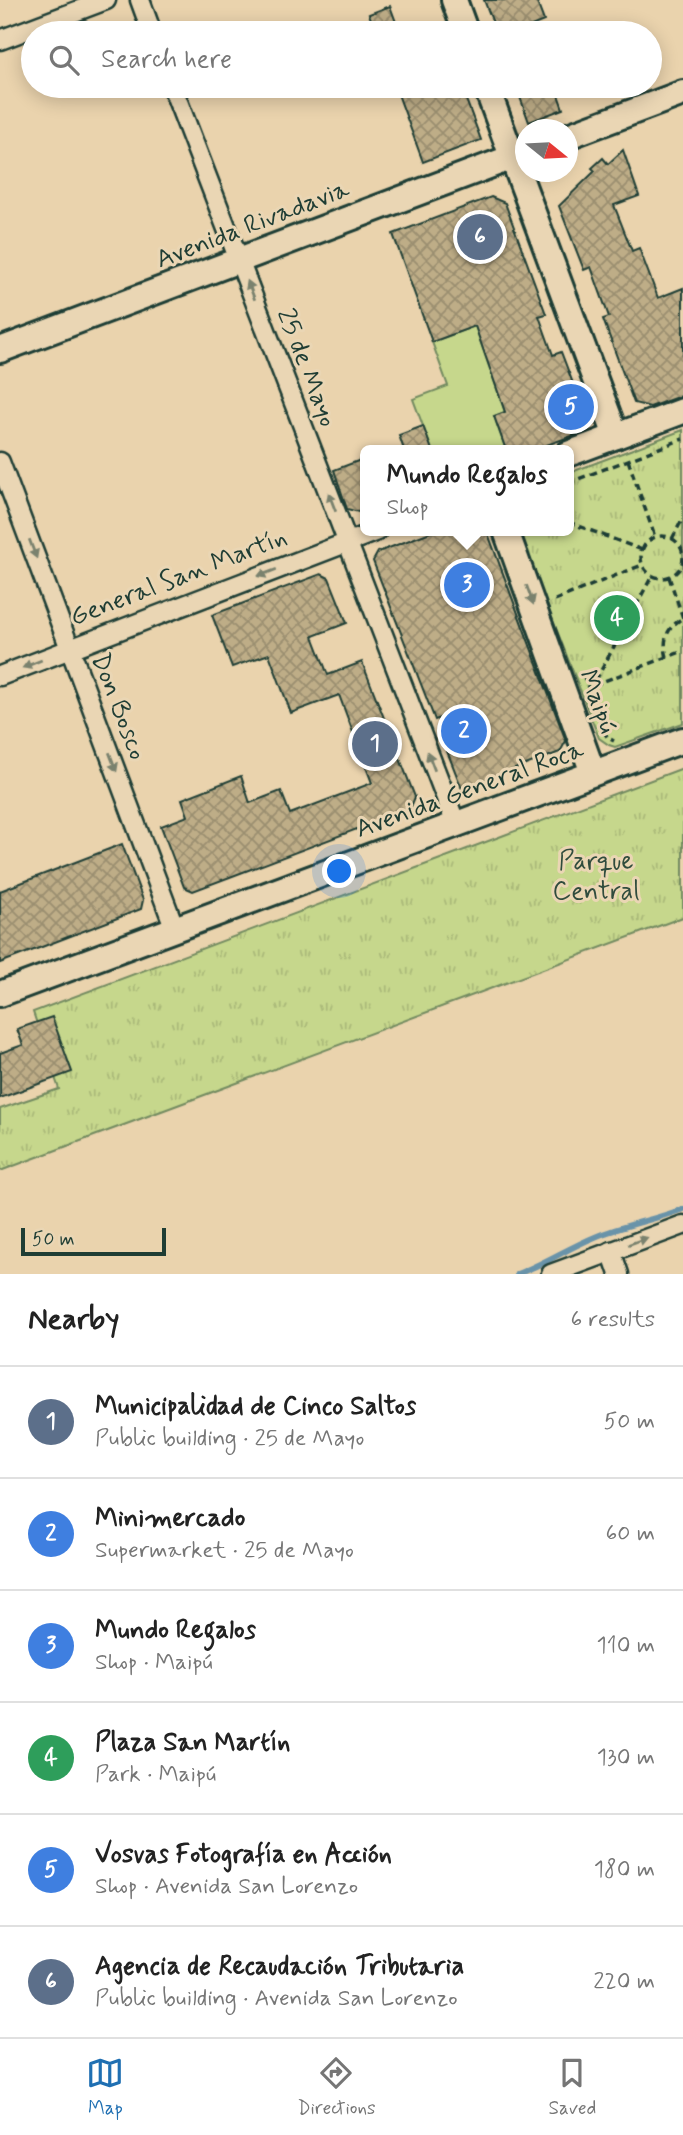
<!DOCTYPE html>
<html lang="en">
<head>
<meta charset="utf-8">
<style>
  :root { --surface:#fff; --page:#f6f6f6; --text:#222; --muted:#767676; --line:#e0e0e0; --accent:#1f6fb2 }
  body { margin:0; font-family:Mynerve,sans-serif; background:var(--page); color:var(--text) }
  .compass { position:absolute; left:515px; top:119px; width:63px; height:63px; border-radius:50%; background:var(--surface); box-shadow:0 4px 18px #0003; rotate:108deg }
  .scale { position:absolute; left:21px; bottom:18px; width:145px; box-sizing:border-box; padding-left:7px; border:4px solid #1f3d34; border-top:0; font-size:19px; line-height:24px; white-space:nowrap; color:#1f3d34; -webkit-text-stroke:5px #ead6b4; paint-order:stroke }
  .you { position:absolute; left:340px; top:872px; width:24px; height:24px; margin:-18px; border:5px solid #fff; border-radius:50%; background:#1a73e8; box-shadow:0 0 0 10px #1a73e833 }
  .badge { display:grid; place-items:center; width:46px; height:46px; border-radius:50%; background:var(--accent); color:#fff; font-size:23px; font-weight:700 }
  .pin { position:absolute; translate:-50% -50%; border:4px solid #fff; box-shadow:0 2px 7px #0006 }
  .popup { position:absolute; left:360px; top:445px; width:214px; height:91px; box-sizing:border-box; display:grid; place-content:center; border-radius:10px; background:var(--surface); filter:drop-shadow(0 2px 5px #0005); font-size:23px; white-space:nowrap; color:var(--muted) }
  .popup b { font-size:26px; color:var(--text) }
  .popup::after { content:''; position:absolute; left:50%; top:100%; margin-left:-14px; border:14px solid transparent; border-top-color:var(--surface) }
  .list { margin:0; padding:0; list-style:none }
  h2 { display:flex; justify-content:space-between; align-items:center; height:91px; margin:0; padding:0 28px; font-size:30px }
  h2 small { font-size:23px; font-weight:400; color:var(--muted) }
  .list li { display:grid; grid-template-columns:46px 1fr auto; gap:21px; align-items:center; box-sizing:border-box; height:112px; padding:0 28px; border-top:2px solid var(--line) }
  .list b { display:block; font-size:26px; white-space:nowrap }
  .list p { margin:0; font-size:23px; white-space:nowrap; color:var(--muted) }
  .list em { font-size:23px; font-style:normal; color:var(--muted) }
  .icon { flex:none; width:38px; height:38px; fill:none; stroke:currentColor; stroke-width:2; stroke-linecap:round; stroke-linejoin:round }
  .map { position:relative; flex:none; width:683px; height:1274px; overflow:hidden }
  .search { position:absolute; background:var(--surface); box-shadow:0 4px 18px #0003; left:21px; right:21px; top:21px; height:77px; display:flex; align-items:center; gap:18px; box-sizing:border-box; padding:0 24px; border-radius:38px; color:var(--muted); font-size:26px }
  .sheet { height:763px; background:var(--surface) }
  nav { display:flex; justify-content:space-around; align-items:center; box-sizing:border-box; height:98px; border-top:2px solid var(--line); background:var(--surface); font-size:19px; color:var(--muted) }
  nav a { display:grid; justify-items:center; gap:4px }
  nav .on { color:var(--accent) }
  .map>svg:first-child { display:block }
</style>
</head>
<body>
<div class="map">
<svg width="683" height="1274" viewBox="0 0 683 1274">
  <defs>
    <pattern id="park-tufts" width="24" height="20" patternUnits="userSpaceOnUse" patternTransform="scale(1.75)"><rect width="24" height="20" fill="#c6d78c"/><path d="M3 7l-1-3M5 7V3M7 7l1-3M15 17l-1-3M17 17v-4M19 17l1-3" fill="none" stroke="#aab979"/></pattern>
    <pattern id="building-cross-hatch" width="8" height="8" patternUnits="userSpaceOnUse" patternTransform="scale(1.75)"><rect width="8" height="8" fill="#bead87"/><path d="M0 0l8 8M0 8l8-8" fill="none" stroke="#9a8e6f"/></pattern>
  </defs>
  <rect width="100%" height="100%" fill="#ead3ad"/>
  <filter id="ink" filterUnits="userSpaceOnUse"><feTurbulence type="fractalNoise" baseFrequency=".0143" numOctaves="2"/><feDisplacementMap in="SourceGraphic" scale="14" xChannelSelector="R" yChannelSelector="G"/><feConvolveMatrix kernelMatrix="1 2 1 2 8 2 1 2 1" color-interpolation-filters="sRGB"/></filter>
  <g filter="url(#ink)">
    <path fill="#c6d78c" stroke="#728a60" stroke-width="2" d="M475 326 505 412 494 416 506 450H432L413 399 448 386 432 342Z"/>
    <g fill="url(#park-tufts)" stroke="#728a60" stroke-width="2">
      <path d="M683 430V723L615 747 609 745 599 738 518 531H568L569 473Z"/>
      <path d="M683 768V917L0 1171V1109L59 1089 33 1012Z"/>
    </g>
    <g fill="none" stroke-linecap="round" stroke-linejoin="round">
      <path stroke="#6993a9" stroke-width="6" d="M517 1274C544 1264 568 1248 595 1237 624 1225 654 1220 683 1209"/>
    </g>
    <g fill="url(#building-cross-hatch)" stroke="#1f3d34" stroke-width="2">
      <path d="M484 0H536L544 21 514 33H497Z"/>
      <path d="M390 6 400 33H376L369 14Z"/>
      <path d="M395 86H461L481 140 423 162Z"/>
      <path d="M516 86H555L563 109 529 122Z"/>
      <path d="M623 150 639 196 614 205 632 251 639 248 658 298 683 288V395L650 407 634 403 603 319 609 317 591 267 584 270 559 206 595 171 592 168 603 158 608 164Z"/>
      <path d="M491 197 505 203 546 314 539 316 553 355 561 352 588 423 583 432 533 450H506L494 416 505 412 475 326 432 342 393 234Z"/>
      <path d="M423 426 432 450H404L399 435Z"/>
      <path d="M366 458V514L347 509 334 470Z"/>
      <path d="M433 531H487L566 741 560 752 462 789 447 751 453 749 440 718 435 720 373 561 378 552Z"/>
      <path d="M321 574 329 578 347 623 313 636 328 675 362 662 415 797 410 809 193 891 184 887 161 826 188 816 182 799 241 776 250 803 281 791 290 814 372 783 339 695 291 713 269 654 232 667 212 615Z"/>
      <path d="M122 844 143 900 141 909 0 963V891Z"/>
      <path d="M52 1017 72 1072 0 1098V1053L23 1045 17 1029Z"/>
    </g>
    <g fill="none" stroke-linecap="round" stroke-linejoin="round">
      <defs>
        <g id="street">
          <path d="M140 0 152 33"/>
          <path d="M0 40 106 0"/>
          <path d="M172 86 456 824"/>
          <path d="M0 462 175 929"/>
          <path d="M0 676 377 531"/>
          <path d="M611 1251 619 1274"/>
          <path d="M551 1274 683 1225"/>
        </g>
        <g id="secondary">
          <path d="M454 0 466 33"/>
          <path d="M486 86 616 436"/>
          <path d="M568 136 683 93"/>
          <path d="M0 350 526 152"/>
          <path d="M568 454 683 411"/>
          <path d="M506 531 593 773"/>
          <path d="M0 994 683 740"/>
        </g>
      </defs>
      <use href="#street" stroke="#1f3d34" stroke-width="23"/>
      <use href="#secondary" stroke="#1f3d34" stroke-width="30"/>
      <g stroke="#1f3d34" stroke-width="3.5" stroke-dasharray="7 5" stroke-linecap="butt">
        <path d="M628 460 655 537"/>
        <path d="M568 483 683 439"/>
        <path d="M568 522 642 550"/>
        <circle cx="662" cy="557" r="21"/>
        <path d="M672 539 683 518"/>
        <path d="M669 577 683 618"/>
        <path d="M555 600 642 565"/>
        <path d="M667 657C662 640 667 627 683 618"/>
        <path d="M583 674 606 735 608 738 614 741"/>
        <path d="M594 685 683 651"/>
        <path d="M590 691 652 576"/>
      </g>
      <use href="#street" stroke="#ead6b4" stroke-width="18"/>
      <use href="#secondary" stroke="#ead6b4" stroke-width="24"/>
    </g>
    <defs><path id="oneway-solid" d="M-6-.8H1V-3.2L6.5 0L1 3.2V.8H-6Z" transform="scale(1.75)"/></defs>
    <g fill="#7a826e">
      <use href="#oneway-solid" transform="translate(251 290) rotate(-111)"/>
      <use href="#oneway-solid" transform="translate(332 502) rotate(-111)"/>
      <use href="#oneway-solid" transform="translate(33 549) rotate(69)"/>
      <use href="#oneway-solid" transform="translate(267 573) rotate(159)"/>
      <use href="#oneway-solid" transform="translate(530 595) rotate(70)"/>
      <use href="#oneway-solid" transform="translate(32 664) rotate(158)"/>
      <use href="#oneway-solid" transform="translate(431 761) rotate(-111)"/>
      <use href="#oneway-solid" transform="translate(113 762) rotate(69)"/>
      <use href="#oneway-solid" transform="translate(638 1241) rotate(-20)"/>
    </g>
  </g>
  <g text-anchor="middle" stroke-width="6" stroke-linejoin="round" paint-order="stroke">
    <g font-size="26" fill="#1f3d34" stroke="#ead6b4">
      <text transform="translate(252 223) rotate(-21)" y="9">Avenida Rivadavia</text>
      <text transform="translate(308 367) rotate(69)" y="9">25 de Mayo</text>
      <text transform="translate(178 576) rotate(-21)" y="9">General San Martín</text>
      <text transform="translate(599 701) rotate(70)" y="9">Maipú</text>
      <text transform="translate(120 706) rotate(69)" y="9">Don Bosco</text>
      <text transform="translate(469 788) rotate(-20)" y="9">Avenida General Roca</text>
    </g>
    <g font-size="26" fill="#304c3d" stroke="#ead6b4">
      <text x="596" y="869">Parque<tspan x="596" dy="30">Central</tspan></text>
    </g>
  </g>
</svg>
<svg class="compass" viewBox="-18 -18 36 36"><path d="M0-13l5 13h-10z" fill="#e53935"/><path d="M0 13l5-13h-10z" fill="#767676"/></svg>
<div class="scale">50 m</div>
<div class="you"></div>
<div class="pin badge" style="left:375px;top:744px;background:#5c6f8a">1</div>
<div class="pin badge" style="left:464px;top:731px;background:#3f7fe0">2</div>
<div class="pin badge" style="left:467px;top:585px;background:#3f7fe0">3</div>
<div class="popup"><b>Mundo Regalos</b>Shop</div>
<div class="pin badge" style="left:617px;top:618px;background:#2e9e5b">4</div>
<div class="pin badge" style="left:571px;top:407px;background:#3f7fe0">5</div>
<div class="pin badge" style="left:480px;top:237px;background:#5c6f8a">6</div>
<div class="search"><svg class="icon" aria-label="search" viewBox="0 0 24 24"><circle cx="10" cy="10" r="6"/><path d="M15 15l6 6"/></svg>Search here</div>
</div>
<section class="sheet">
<h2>Nearby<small>6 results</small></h2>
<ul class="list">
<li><span class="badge" style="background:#5c6f8a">1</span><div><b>Municipalidad de Cinco Saltos</b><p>Public building · 25 de Mayo</p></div><em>50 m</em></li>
<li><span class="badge" style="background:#3f7fe0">2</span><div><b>Minimercado</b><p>Supermarket · 25 de Mayo</p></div><em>60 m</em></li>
<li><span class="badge" style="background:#3f7fe0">3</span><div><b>Mundo Regalos</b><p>Shop · Maipú</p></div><em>110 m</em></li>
<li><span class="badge" style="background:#2e9e5b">4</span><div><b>Plaza San Martín</b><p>Park · Maipú</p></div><em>130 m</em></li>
<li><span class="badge" style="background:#3f7fe0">5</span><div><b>Vosvas Fotografía en Acción</b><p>Shop · Avenida San Lorenzo</p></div><em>180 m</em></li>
<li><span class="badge" style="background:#5c6f8a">6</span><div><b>Agencia de Recaudación Tributaria</b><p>Public building · Avenida San Lorenzo</p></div><em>220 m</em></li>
</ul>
</section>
<nav>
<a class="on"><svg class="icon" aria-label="map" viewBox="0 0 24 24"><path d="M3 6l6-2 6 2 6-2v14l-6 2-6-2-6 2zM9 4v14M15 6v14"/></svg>Map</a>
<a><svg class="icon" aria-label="directions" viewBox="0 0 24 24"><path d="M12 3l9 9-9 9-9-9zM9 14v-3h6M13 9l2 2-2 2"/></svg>Directions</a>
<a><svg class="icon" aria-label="saved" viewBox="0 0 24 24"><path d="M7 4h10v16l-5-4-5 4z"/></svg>Saved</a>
</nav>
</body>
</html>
